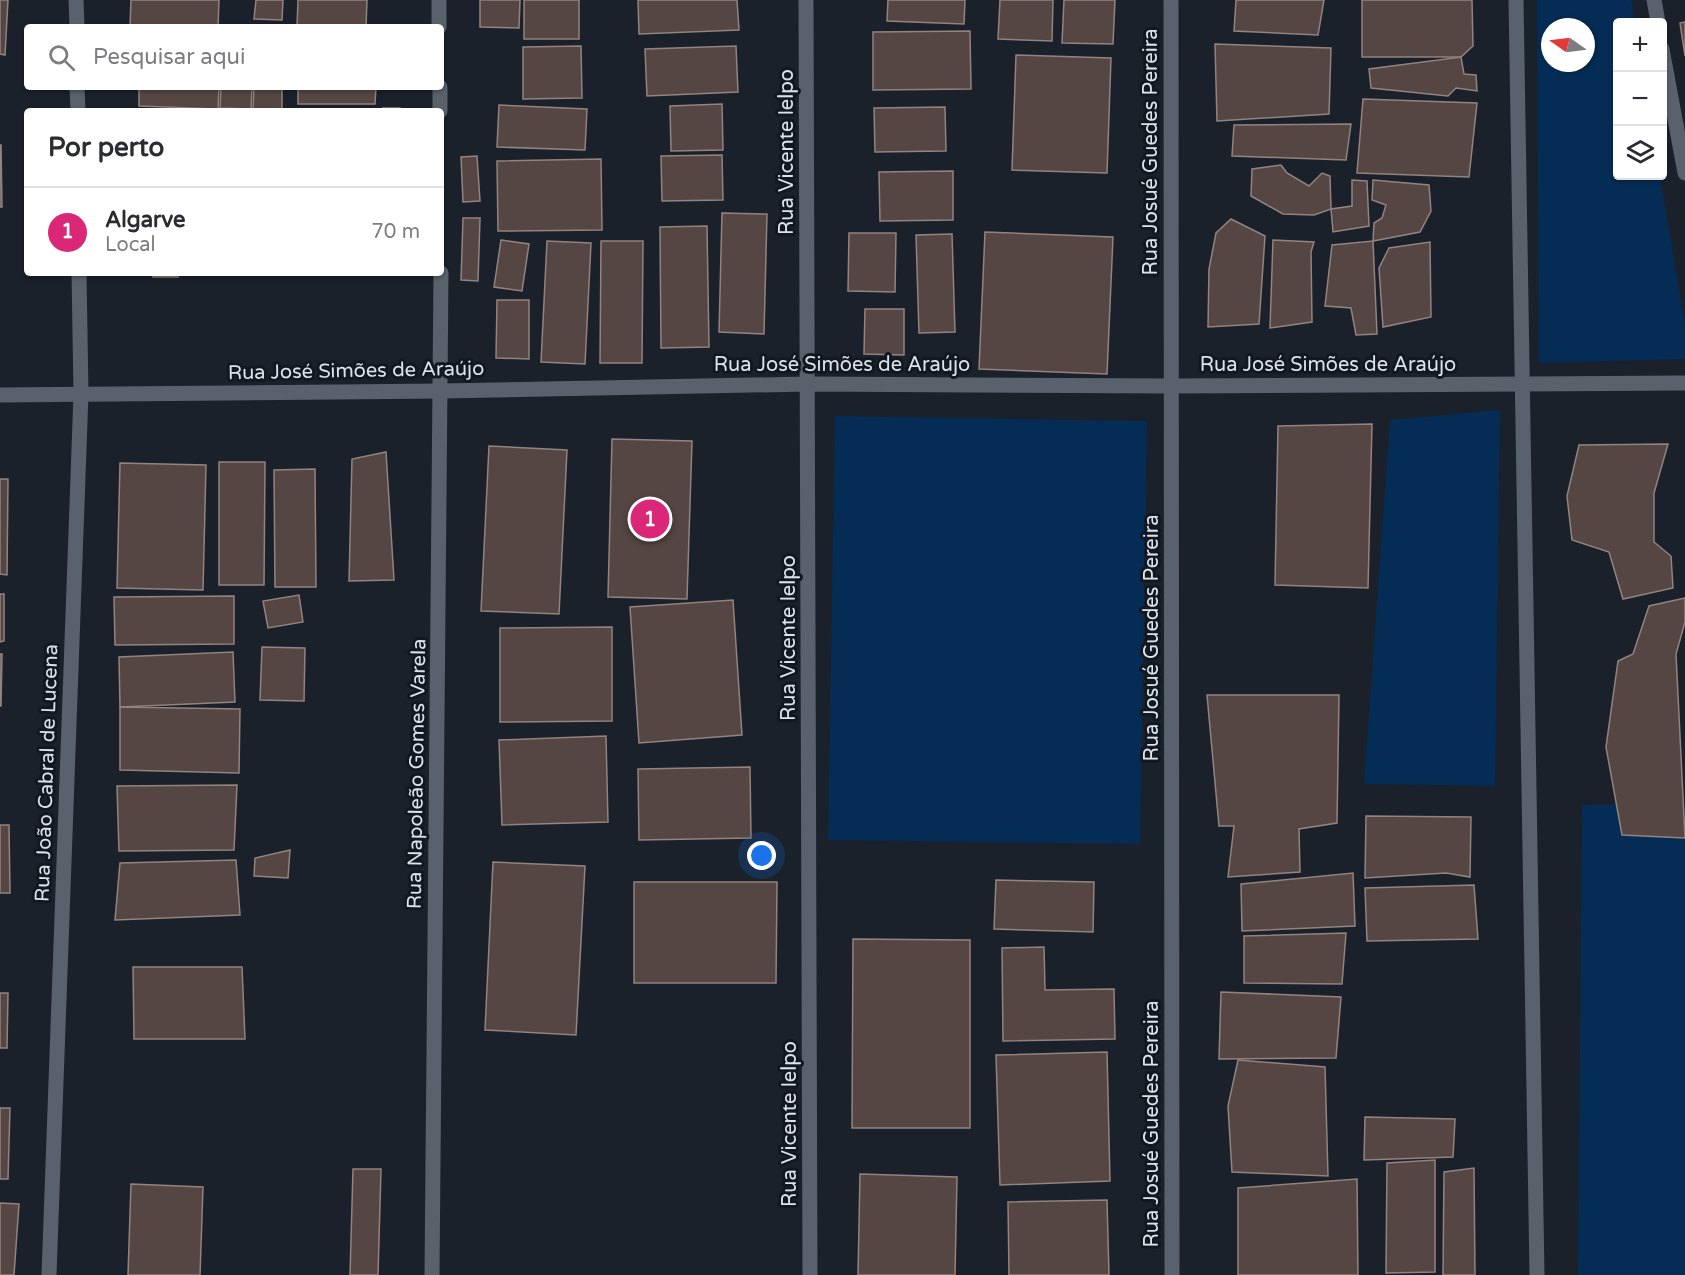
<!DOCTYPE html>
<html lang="pt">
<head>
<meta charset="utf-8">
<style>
  :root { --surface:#fff; --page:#f2f2f3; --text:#2b2b33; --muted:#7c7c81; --line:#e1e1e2; --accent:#db2777 }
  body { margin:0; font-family:"Varela Round",sans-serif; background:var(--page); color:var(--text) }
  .controls { position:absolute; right:18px; top:18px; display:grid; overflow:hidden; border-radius:6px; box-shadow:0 2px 4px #0004 }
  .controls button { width:54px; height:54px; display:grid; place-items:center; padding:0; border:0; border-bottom:2px solid var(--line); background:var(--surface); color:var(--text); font:30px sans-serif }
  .compass { position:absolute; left:1541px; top:18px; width:54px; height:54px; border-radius:50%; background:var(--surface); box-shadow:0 2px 4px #0004; rotate:284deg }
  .you { position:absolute; left:762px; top:856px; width:21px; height:21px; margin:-15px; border:4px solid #fff; border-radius:50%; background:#1a73e8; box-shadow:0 0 0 9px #1a73e833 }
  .badge { display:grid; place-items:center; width:39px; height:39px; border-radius:50%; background:var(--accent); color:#fff; font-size:20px; font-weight:700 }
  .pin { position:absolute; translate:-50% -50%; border:3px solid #fff; box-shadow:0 2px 6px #0006 }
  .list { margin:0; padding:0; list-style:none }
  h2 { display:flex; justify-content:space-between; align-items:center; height:78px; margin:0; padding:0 24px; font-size:26px }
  h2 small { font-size:20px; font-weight:400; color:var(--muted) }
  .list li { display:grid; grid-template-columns:39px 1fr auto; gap:18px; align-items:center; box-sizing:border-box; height:90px; padding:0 24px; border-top:2px solid var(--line) }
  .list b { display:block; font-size:22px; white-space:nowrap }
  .list p { margin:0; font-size:20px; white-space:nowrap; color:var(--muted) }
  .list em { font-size:20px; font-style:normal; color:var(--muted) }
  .icon { flex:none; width:33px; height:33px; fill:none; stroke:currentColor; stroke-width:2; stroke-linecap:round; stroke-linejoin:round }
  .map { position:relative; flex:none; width:1685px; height:1275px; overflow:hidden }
  .search { position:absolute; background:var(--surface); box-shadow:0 2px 4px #0004; left:24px; top:24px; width:420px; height:66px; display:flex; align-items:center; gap:15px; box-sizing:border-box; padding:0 21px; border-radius:6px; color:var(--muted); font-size:22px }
  .panel { position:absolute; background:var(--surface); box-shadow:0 2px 4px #0004; left:24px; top:108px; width:420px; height:168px; border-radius:6px }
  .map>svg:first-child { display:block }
</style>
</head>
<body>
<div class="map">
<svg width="1685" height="1275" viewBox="0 0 1685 1275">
  <rect width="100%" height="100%" fill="#1a212b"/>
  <g fill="#052c54" fill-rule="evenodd">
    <path d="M1537 0H1631L1635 22H1618V176H1660L1685 325V359L1539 363ZM1550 27H1586V63H1550Z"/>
    <path d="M1500 410 1495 786 1364 784 1390 420Z"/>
    <path d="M835 416 1147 421 1140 844 828 840Z"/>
    <path d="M1685 803V1275H1578L1582 805Z"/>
  </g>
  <g fill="#554643" stroke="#93837f" stroke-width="1.5">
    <path d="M0 0H8L5 55 0 54Z"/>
    <path d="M131 0H219L218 27H130Z"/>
    <path d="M256 0H283L282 20 254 19Z"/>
    <path d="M298 0H367L366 27H297Z"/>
    <path d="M480 0H520L519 28 480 27Z"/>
    <rect x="524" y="0" width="55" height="39"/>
    <path d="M638 0H737L739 30 639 34Z"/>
    <path d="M888 0H965L964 24 887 21Z"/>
    <path d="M1000 0H1053L1052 41 998 39Z"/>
    <path d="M1064 0H1115L1113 44 1062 43Z"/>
    <path d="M1236 0H1324L1318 35 1234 31Z"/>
    <path d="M1362 0H1472L1473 46 1461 57H1362Z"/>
    <path d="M1685 22V56L1680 23Z"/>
    <path d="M970 31 971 89 873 90V32Z"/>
    <path d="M1215 44 1331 48 1329 114 1217 121Z"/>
    <path d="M581 46 582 98 523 99V47Z"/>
    <path d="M736 46 738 92 647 96 645 49Z"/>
    <path d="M1016 55 1111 58 1107 173 1012 170Z"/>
    <path d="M1461 57 1464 74 1476 75 1477 91 1456 88 1448 96 1371 88 1369 69Z"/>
    <path d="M139 87H219L218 109 139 106Z"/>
    <path d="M221 87H252L251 109 220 108Z"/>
    <path d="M254 87H282V109H253Z"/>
    <path d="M298 87H376L375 104H298Z"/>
    <path d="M1363 99 1477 103 1469 177 1357 173Z"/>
    <path d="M722 104 723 150 671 151 670 106Z"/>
    <path d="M499 105 587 109 585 150 497 147Z"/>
    <path d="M945 107 946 151 875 152 874 108Z"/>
    <path d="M383 108H400V111H384Z"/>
    <path d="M377 109V111H291Z"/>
    <path d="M1351 124 1346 160 1232 156 1234 125Z"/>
    <path d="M0 145H1L2 207H0Z"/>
    <path d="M722 155 723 200 662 201 661 156Z"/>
    <path d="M477 156 480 201 463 202 461 157Z"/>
    <path d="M601 159 602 230 498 231 497 161Z"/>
    <path d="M1281 165 1287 173 1309 186 1322 173 1330 176 1331 209 1314 215 1283 214 1251 196 1252 169Z"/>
    <path d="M953 171V220L880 221 879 172Z"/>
    <path d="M1352 180 1367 181 1369 226 1333 232 1331 209 1352 206Z"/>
    <path d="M1373 180 1429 185 1431 211 1420 232 1373 241 1374 223 1382 218 1386 205 1372 200Z"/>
    <path d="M722 213 767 214 764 334 719 332Z"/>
    <path d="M463 218H480L478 281 461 280Z"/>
    <path d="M1231 219 1265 236 1259 324 1208 327 1209 269 1216 233Z"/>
    <path d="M707 226 709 347 661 348 660 227Z"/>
    <path d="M985 232 1113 237 1107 374 979 369Z"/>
    <path d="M849 233H896L895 292 848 291Z"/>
    <path d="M952 234 955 332 919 333 916 235Z"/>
    <path d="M501 240 529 244 522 291 494 287Z"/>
    <path d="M1273 240 1314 242 1311 252 1312 322 1270 328Z"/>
    <path d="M547 241 591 243 585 364 541 362Z"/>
    <path d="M601 241H643L642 363H600Z"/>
    <path d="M1373 241 1377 334 1356 335 1351 308 1325 306 1332 245Z"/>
    <path d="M1430 242 1431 317 1383 327 1379 268 1389 248Z"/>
    <rect x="153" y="273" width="25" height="4"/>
    <path d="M497 300H529V359L496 358Z"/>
    <path d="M865 309H904V355L864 354Z"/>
    <path d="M1372 424 1368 588 1275 585 1278 426Z"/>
    <path d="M612 439 692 441 687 599 608 597Z"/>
    <path d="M1668 444 1654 493V542L1671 556 1673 588 1623 599 1609 552 1572 540 1567 496 1579 445Z"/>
    <path d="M489 446 567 450 559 614 481 611Z"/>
    <path d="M386 452 394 580 349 581 352 459Z"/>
    <path d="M219 462H265L264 585H219Z"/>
    <path d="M120 463 206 465 203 590 117 588Z"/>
    <path d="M315 469 316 587H275L274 470Z"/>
    <path d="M0 479H8L7 575 0 574Z"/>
    <path d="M0 594H4V641L0 642Z"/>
    <path d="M299 595 303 622 268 628 263 601Z"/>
    <path d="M234 596V644L115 645 114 597Z"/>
    <path d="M1685 598V622L1676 654 1685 838 1622 835 1606 747 1618 661 1633 654 1649 606Z"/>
    <path d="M733 600 742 735 639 743 630 607Z"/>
    <path d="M612 627V721L500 722V628Z"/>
    <path d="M262 647 305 648 304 701 260 700Z"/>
    <path d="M233 652 235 702 120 707 119 657Z"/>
    <path d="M0 654H2L1 706H0Z"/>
    <path d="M1207 695H1339L1337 823 1299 829 1300 872 1228 877 1234 826H1219Z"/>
    <path d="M120 707 240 709 239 773 120 770Z"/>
    <path d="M606 736 608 822 502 825 499 740Z"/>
    <path d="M750 767 751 838 639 840 638 769Z"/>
    <path d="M237 785 234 850 119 851 117 786Z"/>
    <path d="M1366 816 1471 817 1470 877 1446 873 1365 878Z"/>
    <path d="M0 825H9L10 893H0Z"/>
    <path d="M290 850 288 878 254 876 255 858Z"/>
    <path d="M236 860 240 915 115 920 120 863Z"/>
    <path d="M493 862 585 866 576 1035 485 1030Z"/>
    <path d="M1353 873 1355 926 1242 931 1241 884Z"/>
    <path d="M996 880 1094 882 1093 932 994 929Z"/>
    <path d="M634 882H777L776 983H634Z"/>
    <path d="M1474 885 1478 939 1367 941 1365 888Z"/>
    <path d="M1346 933 1342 984 1244 983V936Z"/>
    <path d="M853 939 970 940V1128H852Z"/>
    <path d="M1044 947 1045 990 1114 989 1115 1039 1003 1041 1002 948Z"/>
    <path d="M133 967H242L245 1039H134Z"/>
    <path d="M1221 992 1341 997 1336 1058 1219 1059Z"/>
    <path d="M0 993H8L7 1048H0Z"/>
    <path d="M1107 1052 1110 1181 1000 1185 996 1055Z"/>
    <path d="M1238 1060 1325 1067 1328 1176 1232 1172 1228 1106Z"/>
    <path d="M0 1108H10L8 1179H0Z"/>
    <path d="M1365 1117 1455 1119 1453 1157 1364 1160Z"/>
    <path d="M1435 1160V1272L1386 1273 1387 1163Z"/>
    <path d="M1474 1168 1475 1275H1443L1444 1172Z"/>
    <path d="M353 1169H381L378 1275H350Z"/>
    <path d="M860 1174 957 1177 955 1275H858Z"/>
    <path d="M1357 1179 1358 1275H1238V1188Z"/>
    <path d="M131 1184 203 1187 200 1275H128Z"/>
    <path d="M1107 1200 1109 1275H1009L1008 1202Z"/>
    <path d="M0 1203 19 1204 14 1275H0Z"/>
  </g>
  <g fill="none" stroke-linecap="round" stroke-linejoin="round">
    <g stroke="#58616c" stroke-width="15">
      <path d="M76 0 77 27"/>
      <path d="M439 0V27"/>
      <path d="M806 0 810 1275"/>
      <path d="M1171 0 1172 1275"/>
      <path d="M1516 0 1537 1275"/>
      <path d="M1654 0 1658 22"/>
      <path d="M1662 49 1685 173"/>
      <path d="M77 87 78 111"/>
      <path d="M440 87V111"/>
      <path d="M0 395 441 391 808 384 1172 386 1685 383"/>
      <path d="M49 1275 81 394 79 273"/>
      <path d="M432 1275 441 273"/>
    </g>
  </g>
  <g text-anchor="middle" stroke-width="6" stroke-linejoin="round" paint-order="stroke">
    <g font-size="20" fill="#dde2e9" stroke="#111821">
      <text transform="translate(786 152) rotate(-90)" y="7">Rua Vicente Ielpo</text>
      <text transform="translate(1150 152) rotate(-90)" y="7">Rua Josué Guedes Pereira</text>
      <text x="842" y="371">Rua José Simões de Araújo</text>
      <text x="1328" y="371">Rua José Simões de Araújo</text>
      <text transform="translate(356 370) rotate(-1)" y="7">Rua José Simões de Araújo</text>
      <text transform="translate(788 638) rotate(-90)" y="7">Rua Vicente Ielpo</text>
      <text transform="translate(1151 638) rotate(-90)" y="7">Rua Josué Guedes Pereira</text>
      <text transform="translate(46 773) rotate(-88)" y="7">Rua João Cabral de Lucena</text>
      <text transform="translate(416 774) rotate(-89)" y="7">Rua Napoleão Gomes Varela</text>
      <text transform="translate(789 1124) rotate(-90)" y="7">Rua Vicente Ielpo</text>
      <text transform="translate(1151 1124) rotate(-90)" y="7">Rua Josué Guedes Pereira</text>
    </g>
  </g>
</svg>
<div class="controls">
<button>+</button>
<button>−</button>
<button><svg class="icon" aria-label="layers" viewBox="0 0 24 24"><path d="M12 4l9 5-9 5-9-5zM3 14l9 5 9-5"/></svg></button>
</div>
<svg class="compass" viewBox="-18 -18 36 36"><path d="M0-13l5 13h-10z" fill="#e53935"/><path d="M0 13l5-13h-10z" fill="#7c7c81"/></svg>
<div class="you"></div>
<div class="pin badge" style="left:650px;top:519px">1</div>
<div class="search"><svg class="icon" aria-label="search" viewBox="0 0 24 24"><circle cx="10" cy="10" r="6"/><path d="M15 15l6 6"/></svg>Pesquisar aqui</div>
<section class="panel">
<h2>Por perto<small></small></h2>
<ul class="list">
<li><span class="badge">1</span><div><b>Algarve</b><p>Local</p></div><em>70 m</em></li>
</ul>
</section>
</div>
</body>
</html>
